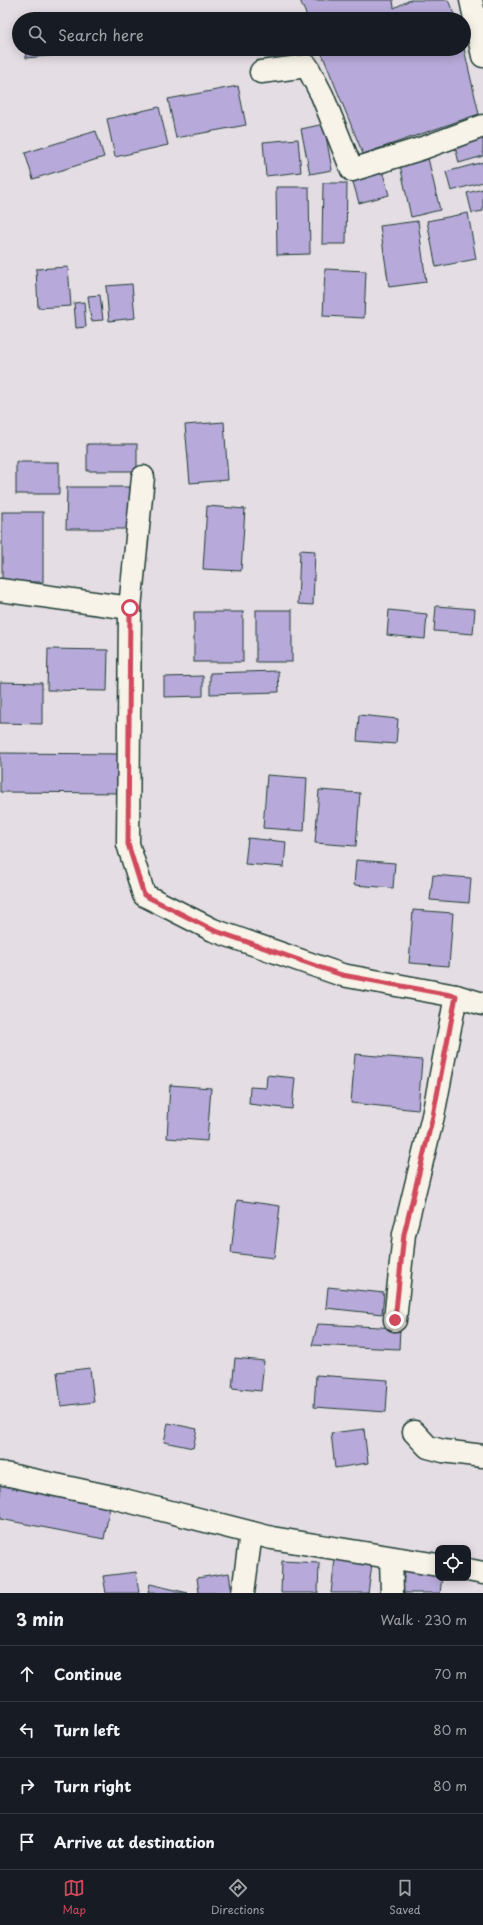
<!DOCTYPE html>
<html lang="en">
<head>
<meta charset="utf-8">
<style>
  :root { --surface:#171b24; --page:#20242c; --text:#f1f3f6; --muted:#9ea1a6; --line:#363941; --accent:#d1495b }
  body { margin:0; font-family:"Playpen Sans",sans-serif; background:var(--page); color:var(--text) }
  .controls { position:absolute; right:12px; bottom:12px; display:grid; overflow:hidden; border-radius:8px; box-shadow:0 2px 10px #0003 }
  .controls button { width:36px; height:36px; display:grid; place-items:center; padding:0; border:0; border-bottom:1px solid var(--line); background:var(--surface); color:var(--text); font:20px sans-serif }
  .stop { position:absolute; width:12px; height:12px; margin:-9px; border:3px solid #d1495b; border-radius:50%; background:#fff }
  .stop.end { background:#d1495b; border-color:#fff; box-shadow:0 1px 4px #0008 }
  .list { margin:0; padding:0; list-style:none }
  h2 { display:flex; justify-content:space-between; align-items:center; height:52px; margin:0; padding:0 16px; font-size:17px }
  h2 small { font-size:13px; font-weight:400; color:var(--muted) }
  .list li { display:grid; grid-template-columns:26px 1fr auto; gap:12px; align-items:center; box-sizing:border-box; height:56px; padding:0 16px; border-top:1px solid var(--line) }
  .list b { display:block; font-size:15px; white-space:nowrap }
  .list em { font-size:13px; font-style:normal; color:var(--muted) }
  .icon { flex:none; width:22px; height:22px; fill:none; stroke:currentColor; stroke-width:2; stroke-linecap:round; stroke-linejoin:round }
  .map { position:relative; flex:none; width:483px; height:1593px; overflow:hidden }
  .search { position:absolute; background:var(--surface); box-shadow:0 2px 10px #0003; left:12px; right:12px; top:12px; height:44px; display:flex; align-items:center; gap:10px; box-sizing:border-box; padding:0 14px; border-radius:22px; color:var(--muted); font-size:15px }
  .sheet { height:276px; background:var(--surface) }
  nav { display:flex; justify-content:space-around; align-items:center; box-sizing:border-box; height:56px; border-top:1px solid var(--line); background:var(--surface); font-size:11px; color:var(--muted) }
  nav a { display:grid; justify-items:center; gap:2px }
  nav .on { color:var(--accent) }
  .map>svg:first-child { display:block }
</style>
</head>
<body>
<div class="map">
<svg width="483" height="1593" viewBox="0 0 483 1593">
  <rect width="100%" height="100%" fill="#e4dde4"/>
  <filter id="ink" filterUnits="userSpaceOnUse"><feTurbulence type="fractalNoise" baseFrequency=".025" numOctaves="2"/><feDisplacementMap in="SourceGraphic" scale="8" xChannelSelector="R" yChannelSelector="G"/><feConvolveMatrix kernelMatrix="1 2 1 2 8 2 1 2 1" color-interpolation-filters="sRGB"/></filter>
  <g filter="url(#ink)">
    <g fill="#b7a9d9" stroke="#1f3d34">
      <path d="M300 0H393L394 8 410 0H448L456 19H308Z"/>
      <path d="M25 49H57L58 55 26 58Z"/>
      <path d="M320 49H464L479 114 363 154Z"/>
      <path d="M238 86 246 125 176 138 168 99Z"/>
      <path d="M159 107 168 145 115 157 107 119Z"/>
      <path d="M324 124 332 170 310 174 301 129Z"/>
      <path d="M96 131 104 157 33 179 25 153Z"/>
      <path d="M483 134V156L459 163 454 142Z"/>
      <path d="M298 139 301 172 266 176 263 142Z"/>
      <path d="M428 158 440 210 411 217 400 165Z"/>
      <path d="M483 162V182L451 191 446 172Z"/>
      <path d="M381 166 389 195 359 203 351 175Z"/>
      <path d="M323 183H347L346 244H322Z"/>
      <path d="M276 187H309L310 254 277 255Z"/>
      <path d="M483 189V211L472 213 467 193Z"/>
      <path d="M468 213 476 259 436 267 427 221Z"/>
      <path d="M418 221 426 282 389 287 380 226Z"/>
      <path d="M68 267 71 306 38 308 36 269Z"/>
      <path d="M325 269 366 271 364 318 323 316Z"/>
      <path d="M132 284 135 318 109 321 106 286Z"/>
      <path d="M100 295 103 320 91 321 88 296Z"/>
      <path d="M84 302 86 327 76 328 74 303Z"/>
      <path d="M224 422 228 480 190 483 185 425Z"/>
      <rect x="87" y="444" width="50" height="27"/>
      <rect x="16" y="462" width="43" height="32"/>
      <path d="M67 487H130V529H66Z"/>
      <path d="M207 506 245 509 241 571 203 569Z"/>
      <rect x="2" y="512" width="41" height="70"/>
      <path d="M300 550 315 551 313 605 298 604Z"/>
      <path d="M436 606 475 609 473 634 434 631Z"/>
      <rect x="256" y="610" width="36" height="52"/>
      <path d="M389 610 427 614 425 639 387 635Z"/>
      <rect x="194" y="612" width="49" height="50"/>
      <path d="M48 649 108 650 107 691 47 690Z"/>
      <path d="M278 671 279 692 210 694V673Z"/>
      <path d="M203 676V696L164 697V677Z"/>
      <path d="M0 682 42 683V724L0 723Z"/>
      <path d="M359 715 398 719 396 744 357 741Z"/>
      <path d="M0 753 123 754 122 793 0 792Z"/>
      <path d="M267 775 307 778 304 831 263 828Z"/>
      <path d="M319 790 360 793 356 846 315 843Z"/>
      <path d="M248 838 286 842 284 867 245 864Z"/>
      <path d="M356 860 395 863 393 888 354 885Z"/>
      <path d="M433 875 471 878 469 903 430 900Z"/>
      <path d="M413 910 453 913 449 966 409 963Z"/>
      <path d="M355 1054 422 1060 418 1110 351 1103Z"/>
      <path d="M267 1075 295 1078 292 1109 249 1104 250 1087 266 1088Z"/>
      <path d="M170 1085 211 1088 207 1141 167 1138Z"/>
      <path d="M237 1200 280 1206 274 1258 231 1253Z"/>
      <path d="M328 1287 384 1293 382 1314 326 1308Z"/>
      <path d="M318 1324 400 1328 399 1349 312 1345Z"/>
      <path d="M235 1358 264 1361 261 1391 232 1388Z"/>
      <path d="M90 1368 94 1402 61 1406 57 1372Z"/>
      <path d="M316 1375 388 1380 386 1412 314 1407Z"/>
      <path d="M168 1423 197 1429 193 1448 164 1442Z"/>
      <path d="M364 1429 368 1463 335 1468 331 1433Z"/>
      <path d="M0 1485 110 1506 104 1539 0 1519Z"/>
      <path d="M335 1559 372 1564 368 1593H331Z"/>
      <path d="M282 1561 319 1563 318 1593H281Z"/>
      <path d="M405 1569 438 1573V1578H442L440 1593H402Z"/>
      <path d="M136 1572 139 1593H106L103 1576Z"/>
      <path d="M229 1573 232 1593H199L197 1578Z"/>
      <path d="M150 1584 188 1593H148Z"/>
    </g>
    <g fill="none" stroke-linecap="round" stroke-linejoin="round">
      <defs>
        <g id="minor">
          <path d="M471 0 483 56"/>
          <path d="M261 72 307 66 322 95 352 170 423 148 483 126"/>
          <path d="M143 477 130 608 128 844 144 895 213 930 342 975 456 996 483 1004"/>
          <path d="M0 590 130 608"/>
          <path d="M395 1320 404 1234 433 1116 456 996"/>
          <path d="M414 1432 428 1447 443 1451 483 1456"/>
          <path d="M0 1473 112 1497 272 1538 438 1565"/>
          <path d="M391 1558 392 1593"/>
          <path d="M468 1570 483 1573"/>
          <path d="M243 1593 251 1533"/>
        </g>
      </defs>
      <use href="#minor" stroke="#1f3d34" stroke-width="25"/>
      <use href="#minor" stroke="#f7f3e8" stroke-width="22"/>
    </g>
  </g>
  <g fill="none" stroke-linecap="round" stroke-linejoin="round" filter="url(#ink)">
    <path stroke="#d1495b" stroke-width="5" d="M130 608 128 844 144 895 213 930 342 975 456 996 433 1116 404 1234 395 1320"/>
  </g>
</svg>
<div class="controls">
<button><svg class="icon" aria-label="locate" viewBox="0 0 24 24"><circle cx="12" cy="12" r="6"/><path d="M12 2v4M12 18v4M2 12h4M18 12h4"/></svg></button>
</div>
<div class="stop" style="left:130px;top:608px"></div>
<div class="stop end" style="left:395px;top:1320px"></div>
<div class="search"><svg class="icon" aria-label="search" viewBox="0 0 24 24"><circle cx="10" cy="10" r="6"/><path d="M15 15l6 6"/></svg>Search here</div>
</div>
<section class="sheet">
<h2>3 min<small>Walk · 230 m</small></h2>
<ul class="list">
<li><svg class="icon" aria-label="ahead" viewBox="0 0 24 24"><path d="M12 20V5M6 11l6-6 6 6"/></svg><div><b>Continue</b></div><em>70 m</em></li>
<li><svg class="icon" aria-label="left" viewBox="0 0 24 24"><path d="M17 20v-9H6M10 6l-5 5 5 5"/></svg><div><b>Turn left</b></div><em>80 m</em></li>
<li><svg class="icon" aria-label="right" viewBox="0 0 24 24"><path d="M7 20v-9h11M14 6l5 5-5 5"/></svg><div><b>Turn right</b></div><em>80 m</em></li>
<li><svg class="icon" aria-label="arrive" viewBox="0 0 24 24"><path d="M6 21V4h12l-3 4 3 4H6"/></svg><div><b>Arrive at destination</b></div></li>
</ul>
</section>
<nav>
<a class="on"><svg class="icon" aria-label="map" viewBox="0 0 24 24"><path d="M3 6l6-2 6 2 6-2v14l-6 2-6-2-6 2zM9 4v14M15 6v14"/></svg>Map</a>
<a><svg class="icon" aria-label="directions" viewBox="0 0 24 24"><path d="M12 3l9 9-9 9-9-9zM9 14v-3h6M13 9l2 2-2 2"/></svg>Directions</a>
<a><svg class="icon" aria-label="saved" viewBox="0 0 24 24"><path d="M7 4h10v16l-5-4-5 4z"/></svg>Saved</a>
</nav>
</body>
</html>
